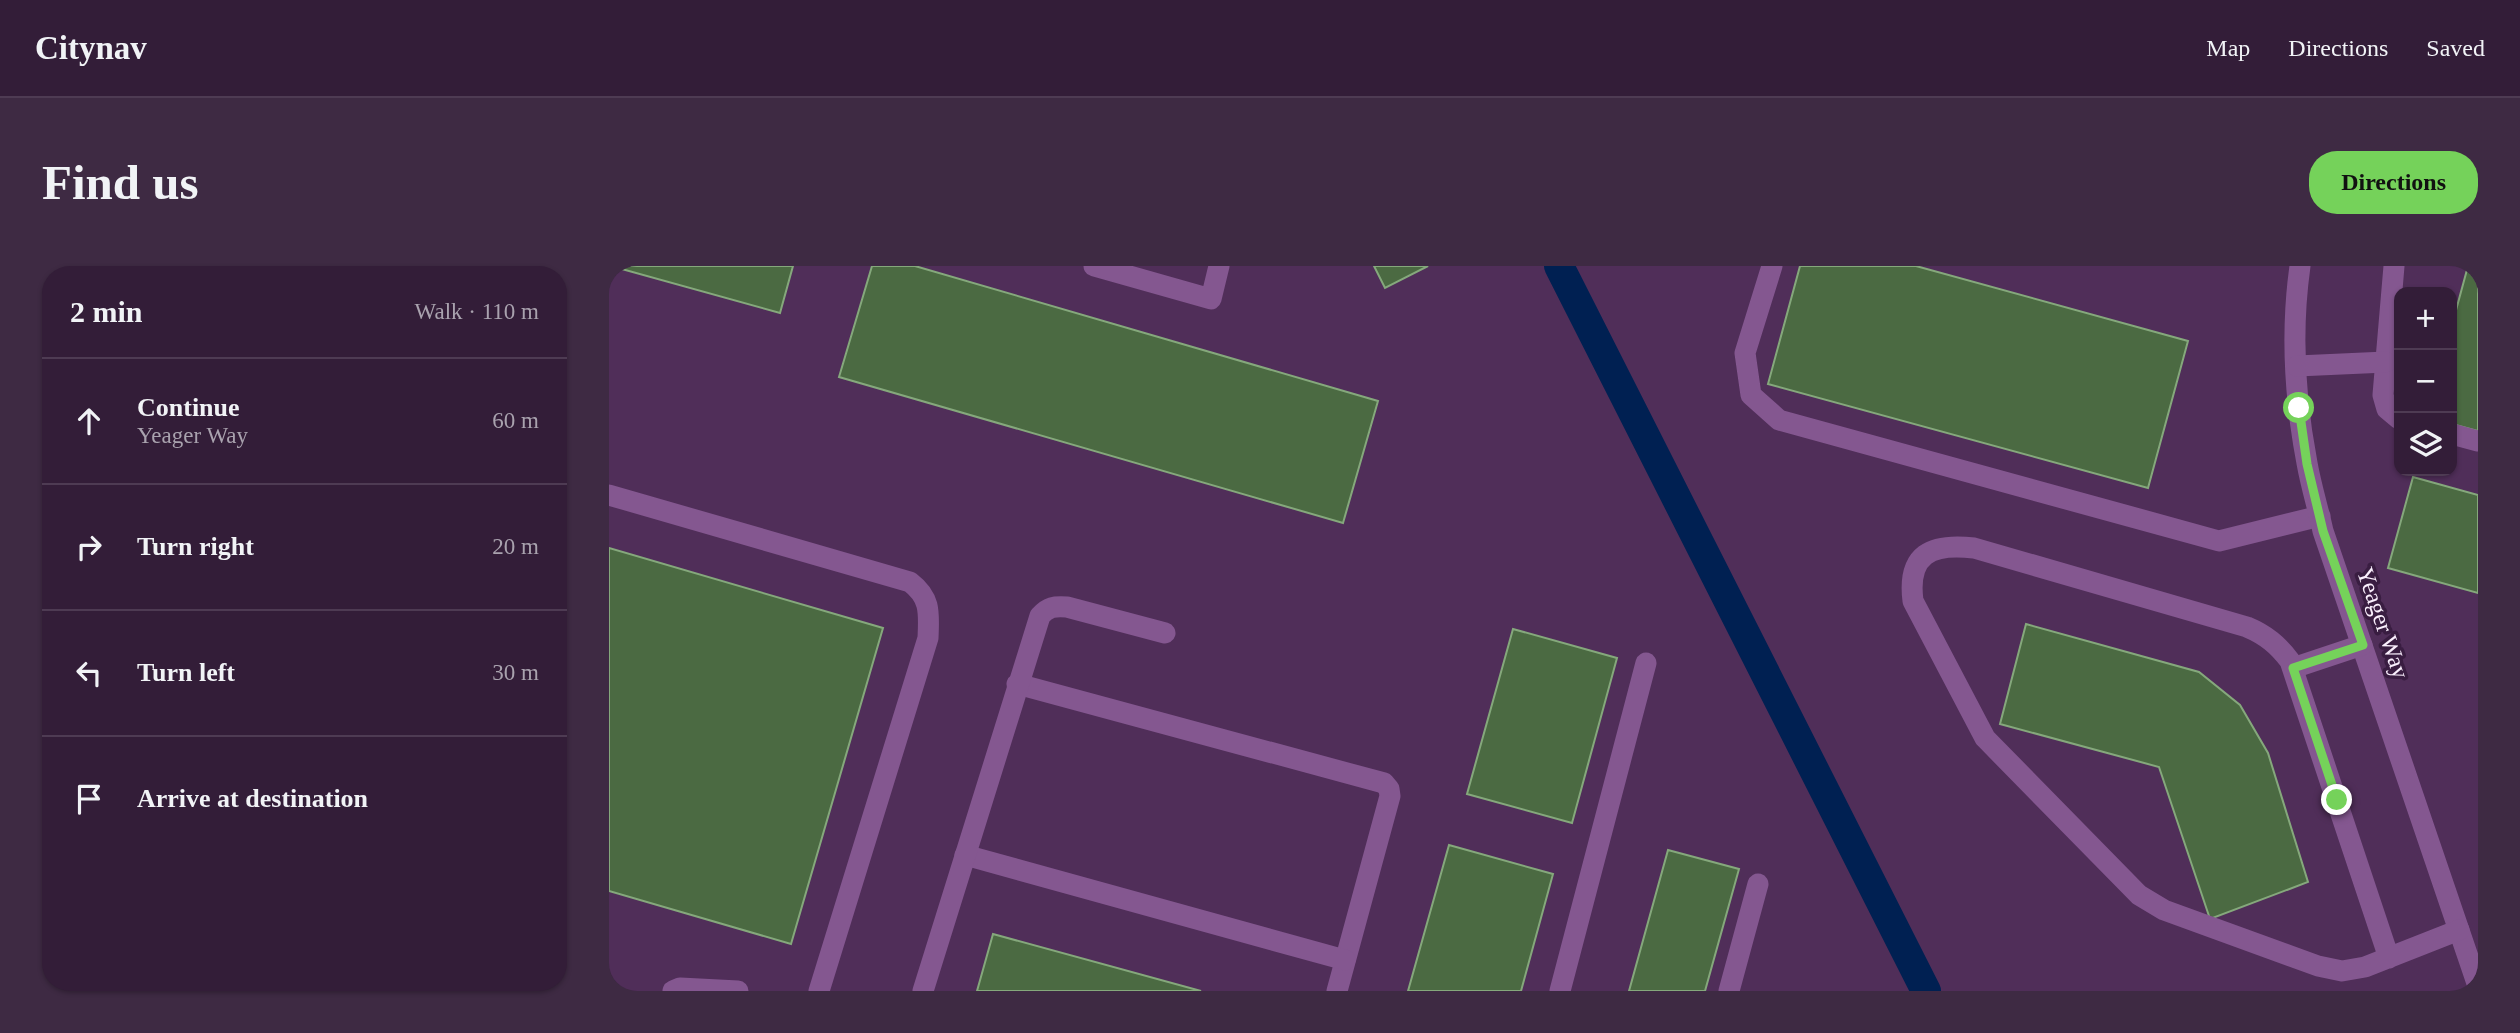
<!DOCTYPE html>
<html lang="en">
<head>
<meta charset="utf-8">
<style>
  :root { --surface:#331d38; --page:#3e2a43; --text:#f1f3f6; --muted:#a9a2ae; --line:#4e3b53; --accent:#75d25a }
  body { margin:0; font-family:"Times New Roman",serif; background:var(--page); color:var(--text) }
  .controls { position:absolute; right:21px; top:21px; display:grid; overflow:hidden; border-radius:14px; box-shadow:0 2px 5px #0004 }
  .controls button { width:63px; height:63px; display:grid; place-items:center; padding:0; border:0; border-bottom:2px solid var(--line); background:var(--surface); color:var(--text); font:35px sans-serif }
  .stop { position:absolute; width:21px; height:21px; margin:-16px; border:5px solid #75d25a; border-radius:50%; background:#fff }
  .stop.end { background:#75d25a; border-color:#fff; box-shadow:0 2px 7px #0008 }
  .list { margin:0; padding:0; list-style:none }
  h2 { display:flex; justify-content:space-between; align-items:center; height:91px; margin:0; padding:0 28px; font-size:30px }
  h2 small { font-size:23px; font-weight:400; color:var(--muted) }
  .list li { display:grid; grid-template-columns:46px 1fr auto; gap:21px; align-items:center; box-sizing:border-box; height:126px; padding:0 28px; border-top:2px solid var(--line) }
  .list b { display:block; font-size:26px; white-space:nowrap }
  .list p { margin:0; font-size:23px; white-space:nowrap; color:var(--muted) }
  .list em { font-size:23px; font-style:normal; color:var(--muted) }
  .icon { flex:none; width:38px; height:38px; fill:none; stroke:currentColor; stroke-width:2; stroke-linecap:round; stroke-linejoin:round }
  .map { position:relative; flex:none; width:1869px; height:725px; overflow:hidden; border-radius:28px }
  header { display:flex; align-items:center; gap:42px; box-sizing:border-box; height:98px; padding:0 35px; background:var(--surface); border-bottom:2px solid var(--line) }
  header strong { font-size:33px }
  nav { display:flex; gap:38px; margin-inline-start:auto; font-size:24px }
  .intro { display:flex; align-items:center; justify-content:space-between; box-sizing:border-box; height:168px; padding:0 42px }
  h1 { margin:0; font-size:49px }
  .button { padding:18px 32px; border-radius:28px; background:var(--accent); color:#111; font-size:24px; font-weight:700 }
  main { display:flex; gap:42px; padding:0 42px }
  aside { flex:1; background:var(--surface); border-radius:28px; box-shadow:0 2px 5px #0004 }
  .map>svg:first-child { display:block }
</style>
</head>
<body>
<header>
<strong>Citynav</strong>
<nav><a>Map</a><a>Directions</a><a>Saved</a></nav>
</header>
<div class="intro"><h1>Find us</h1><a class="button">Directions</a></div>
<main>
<aside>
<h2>2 min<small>Walk · 110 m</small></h2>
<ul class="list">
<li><svg class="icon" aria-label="ahead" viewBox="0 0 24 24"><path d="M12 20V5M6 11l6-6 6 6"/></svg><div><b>Continue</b><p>Yeager Way</p></div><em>60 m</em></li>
<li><svg class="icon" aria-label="right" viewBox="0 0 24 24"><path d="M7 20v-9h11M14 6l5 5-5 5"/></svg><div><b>Turn right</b></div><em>20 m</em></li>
<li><svg class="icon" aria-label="left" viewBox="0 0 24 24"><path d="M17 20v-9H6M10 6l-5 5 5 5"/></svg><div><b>Turn left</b></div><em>30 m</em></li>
<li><svg class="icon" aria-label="arrive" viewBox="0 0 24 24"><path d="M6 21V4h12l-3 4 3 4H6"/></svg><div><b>Arrive at destination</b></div></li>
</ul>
</aside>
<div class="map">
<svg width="1869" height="725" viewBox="0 0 1869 725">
  <rect width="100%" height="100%" fill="#44274b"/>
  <path fill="#502e59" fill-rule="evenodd" d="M0 0H1869V725H0ZM1790 26H1843V205H1790Z"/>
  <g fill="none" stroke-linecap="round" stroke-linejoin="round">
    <path stroke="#002052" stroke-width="30" d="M950 0 1317 725"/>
  </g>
  <g fill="#4b6a42" stroke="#85a87c" stroke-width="2">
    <path d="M2 0H184L171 47Z"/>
    <path d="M263 0H306L769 135 734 257 230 111Z"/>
    <path d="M765 0H819L776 22Z"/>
    <path d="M1191 0H1307L1579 75 1539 222 1159 118Z"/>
    <path d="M1859 0H1869V165L1843 158V59Z"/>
    <path d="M1804 211 1869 229V327L1779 302Z"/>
    <path d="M0 282 274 362 182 678 0 625Z"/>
    <path d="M1417 358 1590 406 1631 439 1659 487 1699 616 1601 653 1550 501 1391 458Z"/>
    <path d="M904 363 1008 392 963 557 858 528Z"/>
    <path d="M840 579 944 608 912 725H799Z"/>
    <path d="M1059 584 1130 603 1096 725H1020Z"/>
    <path d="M384 668 592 725H368Z"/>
  </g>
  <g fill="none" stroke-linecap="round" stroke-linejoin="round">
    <g stroke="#845790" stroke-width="21">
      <path d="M485 0 602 33 610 0"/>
      <path d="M1163 0 1136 87 1142 129 1170 154 1610 275 1711 250"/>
      <path d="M1691 0C1682 64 1686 134 1698 197 1702 220 1709 242 1714 265L1869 720"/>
      <path d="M1785 0 1774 129 1778 143 1790 153"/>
      <path d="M1688 100 1777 96"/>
      <path d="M1843 168 1869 175"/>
      <path d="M0 229 301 316C322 332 320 347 319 372L210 725"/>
      <path d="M1684 402 1753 379"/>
      <path d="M408 418 775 517 780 523 781 530 728 725"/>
      <path d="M356 589 736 694"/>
      <path d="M1780 692 1681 395C1669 379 1657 369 1638 361L1365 282C1322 277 1298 288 1304 335L1376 472 1530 629 1555 644 1709 700 1733 705 1756 701 1850 664"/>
      <path d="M64 725 71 722 129 725"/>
      <path d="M314 725 431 350C439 341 445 340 458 341L556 367"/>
      <path d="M951 725 1037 397"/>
      <path d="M1120 725 1149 618"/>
    </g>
  </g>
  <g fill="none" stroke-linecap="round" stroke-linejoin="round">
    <path stroke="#75d25a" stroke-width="9" d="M1690 142 1698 198 1714 265 1754 379 1684 402 1728 534"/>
  </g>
  <g text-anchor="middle" stroke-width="7" stroke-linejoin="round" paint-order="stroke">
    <g font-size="24" fill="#faeffd" stroke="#391d41">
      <text transform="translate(1774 357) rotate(71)" y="8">Yeager Way</text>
    </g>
  </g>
</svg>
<div class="controls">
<button>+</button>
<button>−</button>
<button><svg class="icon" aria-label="layers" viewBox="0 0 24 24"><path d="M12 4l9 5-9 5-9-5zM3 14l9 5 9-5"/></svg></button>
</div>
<div class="stop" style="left:1690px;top:142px"></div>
<div class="stop end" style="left:1728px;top:534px"></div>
</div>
</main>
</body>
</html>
